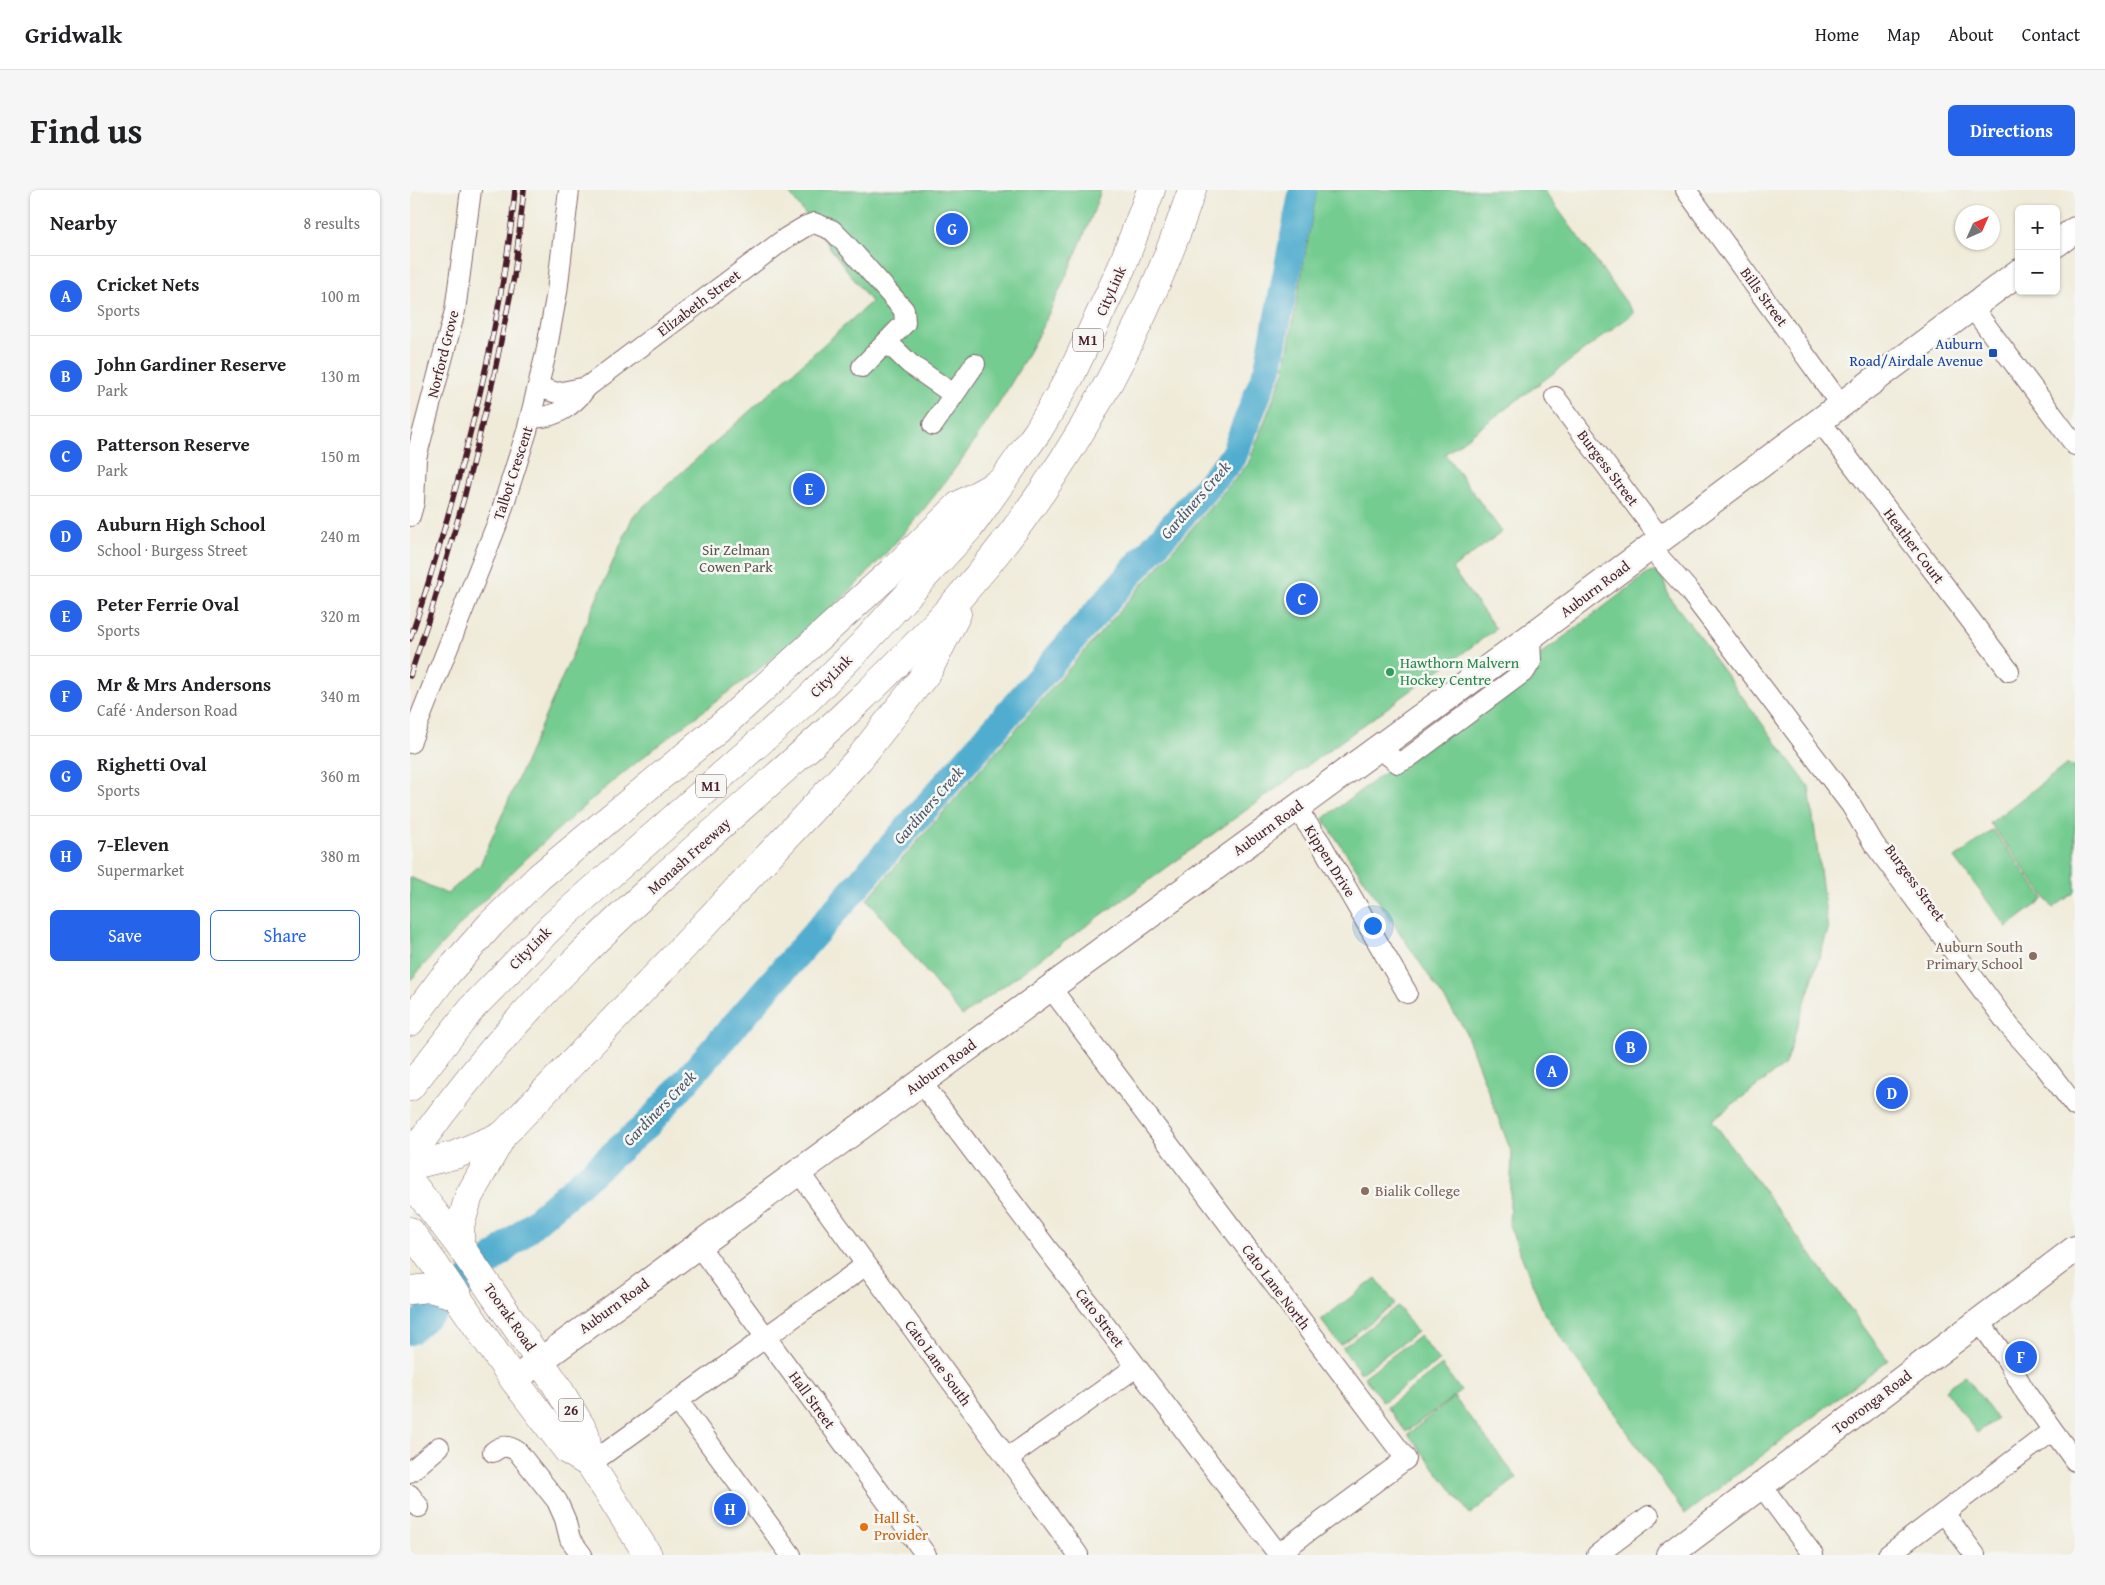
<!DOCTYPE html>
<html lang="en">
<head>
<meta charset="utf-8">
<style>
  :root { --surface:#fff; --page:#f6f6f6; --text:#202124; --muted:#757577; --line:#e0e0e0; --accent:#2563eb }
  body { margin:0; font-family:"Gentium Book Plus",serif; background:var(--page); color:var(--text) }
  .controls { position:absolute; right:15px; top:15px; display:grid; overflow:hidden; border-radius:8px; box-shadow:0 1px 4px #0004 }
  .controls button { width:45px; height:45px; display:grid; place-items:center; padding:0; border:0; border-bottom:1px solid var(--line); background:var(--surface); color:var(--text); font:25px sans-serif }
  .compass { position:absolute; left:1545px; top:15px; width:45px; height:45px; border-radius:50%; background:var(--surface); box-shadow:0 1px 4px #0004; rotate:45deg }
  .you { position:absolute; left:962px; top:735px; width:18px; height:18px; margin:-12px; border:4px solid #fff; border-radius:50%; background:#1a73e8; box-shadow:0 0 0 8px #1a73e833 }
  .badge { display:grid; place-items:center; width:32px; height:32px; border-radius:50%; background:var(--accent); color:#fff; font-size:16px; font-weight:700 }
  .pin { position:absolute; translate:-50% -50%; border:2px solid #fff; box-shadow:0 1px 5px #0006 }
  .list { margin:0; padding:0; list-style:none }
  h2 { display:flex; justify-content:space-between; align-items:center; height:65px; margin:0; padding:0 20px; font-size:21px }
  h2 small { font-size:16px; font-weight:400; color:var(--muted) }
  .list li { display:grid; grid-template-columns:32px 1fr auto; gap:15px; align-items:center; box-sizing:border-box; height:80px; padding:0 20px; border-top:1px solid var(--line) }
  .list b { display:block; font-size:19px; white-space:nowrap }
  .list p { margin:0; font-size:16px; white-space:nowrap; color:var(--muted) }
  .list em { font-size:16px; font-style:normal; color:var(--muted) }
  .actions { display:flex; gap:10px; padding:15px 20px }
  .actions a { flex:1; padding:11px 0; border:1px solid var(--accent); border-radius:8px; text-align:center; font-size:18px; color:var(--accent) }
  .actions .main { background:var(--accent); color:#fff }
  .map { position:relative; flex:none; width:1665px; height:1365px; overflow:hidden; border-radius:8px }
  header { display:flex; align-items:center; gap:30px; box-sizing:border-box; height:70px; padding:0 25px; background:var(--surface); border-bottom:1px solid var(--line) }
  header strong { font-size:24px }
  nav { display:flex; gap:28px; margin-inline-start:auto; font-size:18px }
  .intro { display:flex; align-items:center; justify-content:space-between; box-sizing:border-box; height:120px; padding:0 30px }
  h1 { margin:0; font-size:35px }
  .button { padding:12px 22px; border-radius:8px; background:var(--accent); color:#fff; font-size:18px; font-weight:700 }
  main { display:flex; gap:30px; padding:0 30px }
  aside { flex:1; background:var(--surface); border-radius:8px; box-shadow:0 1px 4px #0004 }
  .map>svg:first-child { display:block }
</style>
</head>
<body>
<header>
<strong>Gridwalk</strong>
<nav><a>Home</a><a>Map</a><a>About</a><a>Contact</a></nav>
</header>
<div class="intro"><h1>Find us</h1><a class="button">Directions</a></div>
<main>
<aside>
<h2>Nearby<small>8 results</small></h2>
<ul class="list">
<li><span class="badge">A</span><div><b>Cricket Nets</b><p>Sports</p></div><em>100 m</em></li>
<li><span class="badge">B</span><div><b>John Gardiner Reserve</b><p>Park</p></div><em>130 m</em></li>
<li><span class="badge">C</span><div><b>Patterson Reserve</b><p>Park</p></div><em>150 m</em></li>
<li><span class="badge">D</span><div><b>Auburn High School</b><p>School · Burgess Street</p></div><em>240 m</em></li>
<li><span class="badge">E</span><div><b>Peter Ferrie Oval</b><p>Sports</p></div><em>320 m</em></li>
<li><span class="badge">F</span><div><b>Mr &amp; Mrs Andersons</b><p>Café · Anderson Road</p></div><em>340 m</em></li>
<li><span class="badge">G</span><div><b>Righetti Oval</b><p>Sports</p></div><em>360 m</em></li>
<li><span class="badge">H</span><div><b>7-Eleven</b><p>Supermarket</p></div><em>380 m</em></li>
</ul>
<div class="actions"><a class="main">Save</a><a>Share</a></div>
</aside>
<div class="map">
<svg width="1665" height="1365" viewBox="0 0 1665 1365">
  <rect width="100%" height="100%" fill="#f6f6f2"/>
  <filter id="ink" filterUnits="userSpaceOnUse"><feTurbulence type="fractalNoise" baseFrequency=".02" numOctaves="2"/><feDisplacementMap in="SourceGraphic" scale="10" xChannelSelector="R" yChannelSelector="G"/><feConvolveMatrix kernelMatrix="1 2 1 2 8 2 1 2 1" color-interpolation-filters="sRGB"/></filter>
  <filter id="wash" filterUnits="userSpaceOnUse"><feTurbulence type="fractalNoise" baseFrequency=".0096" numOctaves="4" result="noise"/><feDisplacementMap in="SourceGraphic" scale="20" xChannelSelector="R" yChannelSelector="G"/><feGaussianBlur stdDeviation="1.12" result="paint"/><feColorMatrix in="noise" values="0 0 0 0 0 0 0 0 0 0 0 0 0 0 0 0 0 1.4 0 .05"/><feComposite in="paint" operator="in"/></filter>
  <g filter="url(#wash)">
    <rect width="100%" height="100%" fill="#f0ebd9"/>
    <g fill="#74cc91" stroke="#5f765e">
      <path d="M377 0H691C682 29 669 56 657 84 602 210 521 325 421 419 360 475 292 520 227 572 145 638 68 711 0 791V687L37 704 70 675 223 326 461 112Z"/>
      <path d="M907 0H1134L1224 123 1035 264 1092 342 1042 379 1086 439 552 826 457 709 838 274 874 181Z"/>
      <path d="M1242 382 1248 383 1254 391 1259 407 1295 453 1303 467 1399 597 1418 740 1375 875 1302 930 1478 1170 1275 1324 1134 1123 1099 1035 1102 964 1054 838 913 629 1237 384Z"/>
      <path d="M1656 575 1665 576V702L1643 718 1580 633Z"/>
      <path d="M1583 640 1634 709 1597 737 1545 668Z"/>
      <path d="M966 1088 985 1114 930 1155 911 1130Z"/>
      <path d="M988 1116 1007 1142 951 1183 932 1158Z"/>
      <path d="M1010 1145 1029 1171 973 1212 954 1187Z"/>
      <path d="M1032 1175 1051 1201 996 1242 977 1217Z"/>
      <path d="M1555 1185 1587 1229 1567 1243 1535 1200Z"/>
      <path d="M1044 1207 1107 1288 1060 1324 998 1244Z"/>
    </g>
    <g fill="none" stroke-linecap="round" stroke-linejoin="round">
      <path stroke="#51adcf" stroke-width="28" d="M0 1141 238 934 823 267 858 178 893 0"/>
    </g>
  </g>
  <g filter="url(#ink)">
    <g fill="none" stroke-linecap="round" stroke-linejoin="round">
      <defs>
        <g id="minor">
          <path d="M1276 0 1431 215"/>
          <path d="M1562 117 1665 255"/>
          <path d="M477 152 500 174 543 204"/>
          <path d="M128 197 147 203 177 197"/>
          <path d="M1145 207 1251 349"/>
          <path d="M121 227C144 230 164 215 177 197L376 48 396 36 404 33 422 40 434 52 494 120 495 133 452 177"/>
          <path d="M1410 231 1599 481"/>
          <path d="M523 235 565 174"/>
          <path d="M0 326 4 312 6 268 45 121 61 0"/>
          <path d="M1240 357 1280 402 1441 615 1464 654 1600 837 1633 874 1665 916"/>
          <path d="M0 553 89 329 117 241 136 163 147 102 159 0"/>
          <path d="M968 557 988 573 998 568 1115 481 1121 471 1120 447"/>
          <path d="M886 618 910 652 997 803"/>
          <path d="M640 797 996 1269 868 1364"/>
          <path d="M511 892 869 1365"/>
          <path d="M388 981 668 1365"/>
          <path d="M288 1055 516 1365"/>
          <path d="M1569 1131 1597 1170 1616 1203 1665 1271"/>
          <path d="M268 1211 381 1365"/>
          <path d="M83 1262C91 1255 99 1255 108 1262L147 1311 155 1329 160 1349 172 1365"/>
          <path d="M598 1268 726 1177"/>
          <path d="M180 1274 456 1075"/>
          <path d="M0 1282 29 1257"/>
          <path d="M1351 1295 1403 1365"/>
          <path d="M0 1305 9 1317"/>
          <path d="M1534 1323 1565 1365"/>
          <path d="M1187 1365 1239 1326"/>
          <path d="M1478 1365 1642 1241"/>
        </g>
        <g id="major">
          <path d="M1646 54 1665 40"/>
          <path d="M104 1190 1120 447 1609 82"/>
          <path d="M1259 1365 1665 1059"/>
        </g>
        <g id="highway">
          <path d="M0 832 33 788 81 734 129 687 315 533 481 382 549 315 587 294"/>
          <path d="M0 897 62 818 141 737 397 510 451 456 560 337 628 241 660 187 711 79 741 0"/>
          <path d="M9 954C57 888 109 826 167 769 290 645 432 541 548 409 654 289 731 151 782 0"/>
          <path d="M0 976 45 965 93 945"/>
          <path d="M0 991 50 1056 145 1193 175 1243 180 1274 238 1365"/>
          <path d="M0 1041 25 1075 104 1190 157 1260 180 1274"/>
          <path d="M50 1056V1036L59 1006 93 945 263 768 449 569 518 481 547 424"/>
          <path d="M0 1100 19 1098 48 1106"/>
        </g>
      </defs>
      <use href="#minor" stroke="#846668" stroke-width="22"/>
      <use href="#major" stroke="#846668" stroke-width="28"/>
      <use href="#highway" stroke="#846668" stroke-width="29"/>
      <use href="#minor" stroke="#fff" stroke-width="20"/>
      <use href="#major" stroke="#fff" stroke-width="26"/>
      <use href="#highway" stroke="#fff" stroke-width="28"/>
      <defs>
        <g id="rail">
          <path d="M0 449C19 395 34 340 49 286 74 192 96 96 105 0"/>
          <path d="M0 486 21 422 54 308 83 190 104 87 114 0"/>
        </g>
      </defs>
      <use href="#rail" stroke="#4a1f2b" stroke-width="5.5"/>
      <use href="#rail" stroke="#f6f6f2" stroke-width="4" stroke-dasharray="11" stroke-linecap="butt"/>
    </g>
  </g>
  <rect fill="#1a4fb4" stroke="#f6f6f2" stroke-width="2" x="1578" y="158" width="10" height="10" rx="2.5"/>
  <circle fill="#2e9e5b" stroke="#f6f6f2" stroke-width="2" cx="980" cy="482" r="5"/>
  <g fill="#8d6e63" stroke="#f6f6f2" stroke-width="2">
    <circle cx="1623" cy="766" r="5"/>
    <circle cx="955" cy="1001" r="5"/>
  </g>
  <circle fill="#e8710a" stroke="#f6f6f2" stroke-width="2" cx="454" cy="1337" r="5"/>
  <g text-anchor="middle" stroke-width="5" stroke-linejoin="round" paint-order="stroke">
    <g fill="#f6f6f2" stroke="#7e6067" stroke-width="1">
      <rect x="663" y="138.5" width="30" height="23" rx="4"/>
      <rect x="286" y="584.5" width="30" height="23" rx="4"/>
      <rect x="148.5" y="1208.5" width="25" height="23" rx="4"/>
    </g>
    <g font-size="14" font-weight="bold" fill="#4a1f2b">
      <text x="678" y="155">M1</text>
      <text x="301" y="601">M1</text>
      <text x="161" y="1225">26</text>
    </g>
    <g font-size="15" fill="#4a1f2b" stroke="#f6f6f2">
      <text transform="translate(701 101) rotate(-66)" y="5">CityLink</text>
      <text transform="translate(1354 107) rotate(54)" y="5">Bills Street</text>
      <text transform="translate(289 113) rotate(-37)" y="5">Elizabeth Street</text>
      <text transform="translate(33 164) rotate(-76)" y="5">Norford Grove</text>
      <text transform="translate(1198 278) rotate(53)" y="5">Burgess Street</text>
      <text transform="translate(103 283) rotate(-72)" y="5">Talbot Crescent</text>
      <text transform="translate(1504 356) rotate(53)" y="5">Heather Court</text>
      <text transform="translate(1185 399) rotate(-37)" y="5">Auburn Road</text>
      <text transform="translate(421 486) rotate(-45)" y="5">CityLink</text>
      <text transform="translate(858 638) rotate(-36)" y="5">Auburn Road</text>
      <text transform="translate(279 666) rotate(-42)" y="5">Monash Freeway</text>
      <text transform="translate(920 671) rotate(58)" y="5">Kippen Drive</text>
      <text transform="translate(1505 693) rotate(54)" y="5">Burgess Street</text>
      <text transform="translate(120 758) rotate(-45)" y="5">CityLink</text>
      <text transform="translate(531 877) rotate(-36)" y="5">Auburn Road</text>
      <text transform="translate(866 1097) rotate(53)" y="5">Cato Lane North</text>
      <text transform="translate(204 1116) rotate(-36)" y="5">Auburn Road</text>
      <text transform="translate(100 1127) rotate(55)" y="5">Toorak Road</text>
      <text transform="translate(690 1128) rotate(53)" y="5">Cato Street</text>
      <text transform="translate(528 1173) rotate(54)" y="5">Cato Lane South</text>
      <text transform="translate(402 1210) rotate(54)" y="5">Hall Street</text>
      <text transform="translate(1462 1212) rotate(-37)" y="5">Tooronga Road</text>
    </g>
    <g font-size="15" fill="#164399" stroke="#f6f6f2" text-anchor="end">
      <text x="1573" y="159">Auburn<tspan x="1573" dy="17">Road/Airdale Avenue</tspan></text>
    </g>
    <g font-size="15" fill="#57534a" stroke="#f6f6f2">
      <text x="326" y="365">Sir Zelman<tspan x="326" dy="17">Cowen Park</tspan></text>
    </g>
    <g font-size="15" fill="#27864d" stroke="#f6f6f2" text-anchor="start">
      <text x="990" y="478">Hawthorn Malvern<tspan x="990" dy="17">Hockey Centre</tspan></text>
    </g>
    <g font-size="15" fill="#785e54" stroke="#f6f6f2" text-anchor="end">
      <text x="1613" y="762">Auburn South<tspan x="1613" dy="17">Primary School</tspan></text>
      <text x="965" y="1006" text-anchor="start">Bialik College</text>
    </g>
    <g font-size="15" fill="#c56008" stroke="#f6f6f2" text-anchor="start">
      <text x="464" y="1333">Hall St.<tspan x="464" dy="17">Provider</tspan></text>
    </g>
    <g font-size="16" font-style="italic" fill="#4d586d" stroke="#f6f6f2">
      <text transform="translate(785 310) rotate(-49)" y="6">Gardiners Creek</text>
      <text transform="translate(518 615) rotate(-49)" y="6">Gardiners Creek</text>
      <text transform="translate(249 918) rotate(-46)" y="6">Gardiners Creek</text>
    </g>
  </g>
</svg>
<div class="controls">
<button>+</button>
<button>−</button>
</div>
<svg class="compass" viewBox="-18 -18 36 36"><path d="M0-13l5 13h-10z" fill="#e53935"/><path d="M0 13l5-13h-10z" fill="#757577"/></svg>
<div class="you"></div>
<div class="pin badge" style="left:1142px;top:881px">A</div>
<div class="pin badge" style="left:1221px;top:857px">B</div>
<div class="pin badge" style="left:892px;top:409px">C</div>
<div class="pin badge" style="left:1482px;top:903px">D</div>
<div class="pin badge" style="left:399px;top:299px">E</div>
<div class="pin badge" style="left:1611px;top:1167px">F</div>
<div class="pin badge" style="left:542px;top:39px">G</div>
<div class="pin badge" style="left:320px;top:1319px">H</div>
</div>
</main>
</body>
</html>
